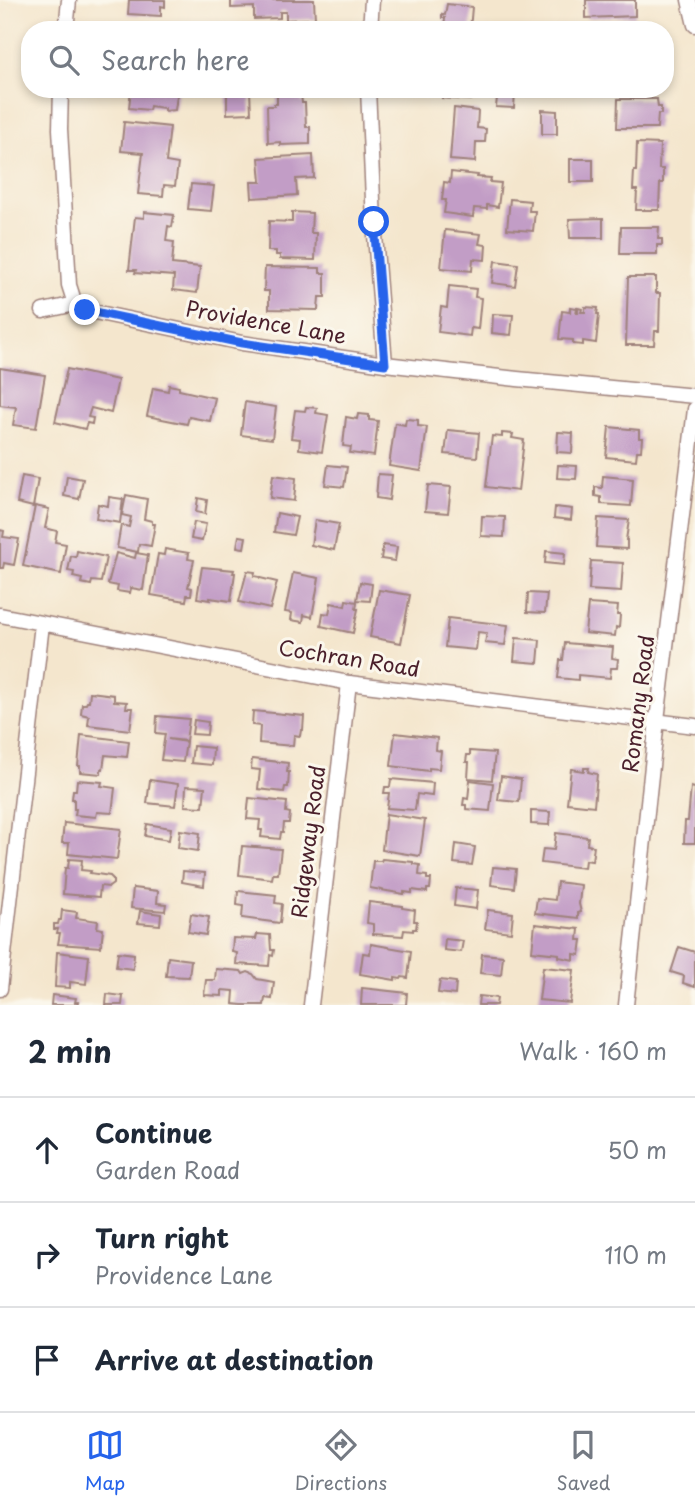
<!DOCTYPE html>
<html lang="en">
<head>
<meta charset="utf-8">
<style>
  :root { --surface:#fff; --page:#f2f2f3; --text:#1f2937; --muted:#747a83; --line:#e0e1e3; --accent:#2563eb }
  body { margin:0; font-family:"Playpen Sans",sans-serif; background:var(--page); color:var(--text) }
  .stop { position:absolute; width:21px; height:21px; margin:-16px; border:5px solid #2563eb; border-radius:50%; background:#fff }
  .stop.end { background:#2563eb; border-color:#fff; box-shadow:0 2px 7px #0008 }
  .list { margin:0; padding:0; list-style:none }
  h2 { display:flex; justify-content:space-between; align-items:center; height:91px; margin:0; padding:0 28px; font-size:30px }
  h2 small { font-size:23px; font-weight:400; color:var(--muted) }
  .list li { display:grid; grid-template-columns:46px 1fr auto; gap:21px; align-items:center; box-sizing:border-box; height:105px; padding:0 28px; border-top:2px solid var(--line) }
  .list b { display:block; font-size:26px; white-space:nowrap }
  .list p { margin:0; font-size:23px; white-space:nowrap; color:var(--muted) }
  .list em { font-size:23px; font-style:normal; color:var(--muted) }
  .icon { flex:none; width:38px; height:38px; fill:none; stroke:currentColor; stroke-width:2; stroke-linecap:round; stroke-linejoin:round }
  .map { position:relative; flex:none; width:695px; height:1005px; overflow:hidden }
  .search { position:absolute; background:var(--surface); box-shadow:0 4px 10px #0003; left:21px; right:21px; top:21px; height:77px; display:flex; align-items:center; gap:18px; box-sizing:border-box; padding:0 24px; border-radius:28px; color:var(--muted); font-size:26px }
  .sheet { height:406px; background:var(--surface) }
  nav { display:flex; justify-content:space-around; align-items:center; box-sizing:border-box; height:98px; border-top:2px solid var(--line); background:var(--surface); font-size:19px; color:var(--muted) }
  nav a { display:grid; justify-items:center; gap:4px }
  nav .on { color:var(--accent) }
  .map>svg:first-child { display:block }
</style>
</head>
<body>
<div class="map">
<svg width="695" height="1005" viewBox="0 0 695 1005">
  <rect width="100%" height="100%" fill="#fbf7ec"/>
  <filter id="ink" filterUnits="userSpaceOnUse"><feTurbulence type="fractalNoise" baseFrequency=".0143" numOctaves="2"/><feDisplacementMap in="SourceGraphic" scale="14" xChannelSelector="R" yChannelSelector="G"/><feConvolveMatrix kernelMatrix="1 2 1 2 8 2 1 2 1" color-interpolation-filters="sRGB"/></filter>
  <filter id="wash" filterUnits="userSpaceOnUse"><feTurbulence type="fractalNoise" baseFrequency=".00686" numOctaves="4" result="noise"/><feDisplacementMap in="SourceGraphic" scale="28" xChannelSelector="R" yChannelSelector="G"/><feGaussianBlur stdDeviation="1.57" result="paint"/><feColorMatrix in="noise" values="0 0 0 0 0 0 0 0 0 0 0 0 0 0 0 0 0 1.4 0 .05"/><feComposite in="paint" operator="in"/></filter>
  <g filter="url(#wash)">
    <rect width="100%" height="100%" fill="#f4e6cd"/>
    <g id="blocks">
      <g fill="#c29dc6">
        <path d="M129 0H165V7L161 6V16L128 14Z"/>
        <path d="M231 0H314L315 19 286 20V12H280V18L254 19V7L231 8Z"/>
        <path d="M586 0H635V16L586 18Z"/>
        <path d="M447 4 472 7 470 30H444L445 18H442V14L445 15Z"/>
        <path d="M131 89H178L175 110 164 111V108L150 106 149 110 129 108Z"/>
        <path d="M443 89H472L471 100 442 98Z"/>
        <path d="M498 89 515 91 514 108 496 107Z"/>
        <path d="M250 91 251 113 227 114V92Z"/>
        <path d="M301 94 302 103H305L306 127H310V144L280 145V142L268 143 267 106H274V104H277V95Z"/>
        <path d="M618 99H657L658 107H661V114H658L657 128H617Z"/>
        <path d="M454 108 478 111 477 128 486 129 485 142H476L475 162 450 160Z"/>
        <path d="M542 110 557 111V134H542Z"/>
        <path d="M124 122 170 127 166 162 178 164 175 186 164 185 163 196 138 194 143 153 121 151Z"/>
        <path d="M637 143 660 144 659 169H663V183H660L659 210H636L637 190H633L634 171H636Z"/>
        <path d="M313 155 314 178 296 179 297 195 252 198 251 182H261L259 158Z"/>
        <rect x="570" y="159" width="23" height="23"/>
        <path d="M451 172 478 175 477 177 491 178 490 182 501 183 498 207 487 205V209L474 208 473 217 444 213 446 200H442L444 182 450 183Z"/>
        <path d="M191 184 214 186 211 211 188 209Z"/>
        <path d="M510 199 530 201 529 211H535L533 231 507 229Z"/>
        <path d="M144 212 174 215 172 227 168 226 166 241 174 242 172 264 200 267 197 293 173 290 174 276 135 273 136 270H129L135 217 144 218Z"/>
        <path d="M292 212 312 213 311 233H316L315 260 280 259V255H276V251H268L269 221 292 222Z"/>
        <path d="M603 218V238H570L569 219Z"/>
        <path d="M621 227H659L658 239H662V245H657V254H620Z"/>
        <path d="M445 230 481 234 479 244 486 245 485 260 473 259 472 271 441 268Z"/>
        <path d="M495 261 518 264 515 286 492 283Z"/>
        <path d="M265 267 320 268V273H325V297H319L318 310 269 309V291H264Z"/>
        <path d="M628 277H656V293H660L659 331H655L654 345H626Z"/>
        <path d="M449 286 476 289 475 297 481 298 478 329 471 328 470 336 438 332 441 307 447 308Z"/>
        <path d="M570 307 577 308 576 313H578V308L582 309 581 312H585V307L598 308 597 314H599L596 343 583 341V345L573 344V340L559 339 562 311 570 312Z"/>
        <path d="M493 314 513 315 511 335 492 333Z"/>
        <path d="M0 368 45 375 36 428 13 425 16 407 0 405Z"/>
        <path d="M67 369 118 380 111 413 91 408 88 417 93 418 92 424 87 423 85 429 55 422Z"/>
        <path d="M169 385 179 387V390L215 398 210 421 189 417 187 424 147 416 153 388 168 391Z"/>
        <path d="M245 402 276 407 272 439 241 435Z"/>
        <path d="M306 407 317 408 316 413 328 415 322 452 299 449 300 439 291 438 295 410 305 411Z"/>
        <path d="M358 414 369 415V420L378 421 374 456 350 453 351 447 343 446 346 417 357 419Z"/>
        <path d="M406 419 418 420V426L427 427 421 471 389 466 395 423 405 425Z"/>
        <path d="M609 427 639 430V438H642L641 451H637L636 460 606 457Z"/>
        <path d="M448 430 479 433 477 457 445 454Z"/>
        <path d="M558 432 573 433 572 453 557 452Z"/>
        <path d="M502 433 513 434 512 438 524 440 518 491 486 487 492 436 502 437Z"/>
        <path d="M328 465 347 467 344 487 325 485Z"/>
        <path d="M558 465 577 466 576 479 557 478Z"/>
        <path d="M378 474 392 475 389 500 376 498Z"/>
        <path d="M273 475 296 478 294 501 270 498Z"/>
        <path d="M22 476 38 479 33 507 17 503Z"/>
        <path d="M67 476 83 479 79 499 64 496Z"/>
        <path d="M603 476 633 479 631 506 601 504V497L595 496V487L602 488Z"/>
        <path d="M428 485 451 487 448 513 425 511Z"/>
        <path d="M126 495 147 499 144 519 152 521V524H155L151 546 139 544 138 552 117 548 121 525 129 527 131 517 122 515Z"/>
        <path d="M109 497 123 499 120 523 96 519 98 504 108 506Z"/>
        <path d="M198 498 207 500 205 514 196 512Z"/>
        <path d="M35 506 49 509 45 528 57 531 55 542 66 544 61 574 23 566Z"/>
        <path d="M555 507 572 509 571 520 554 518Z"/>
        <path d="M277 513 297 517 293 535 274 532Z"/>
        <path d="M482 516 505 517 504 537 481 536Z"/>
        <path d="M598 518 629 520 626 540H627V549L596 547Z"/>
        <path d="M315 520 339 524 334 550 311 545Z"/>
        <path d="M194 522 206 524 202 541 191 539Z"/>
        <path d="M0 530 4 531 3 537 19 539 14 565 4 563 3 568H0Z"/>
        <path d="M239 536 246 537 244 548 237 547Z"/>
        <path d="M383 545 397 547 395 561 381 559Z"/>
        <path d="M165 549 189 553 188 559 194 560 188 587 192 588 191 595H187L186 601 151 595 158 554 164 555Z"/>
        <path d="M77 551 106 557 101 582 92 581 91 585 81 583 82 579 73 577 74 572 68 571 71 556 76 557Z"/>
        <path d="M546 551 565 553 564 565 545 563Z"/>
        <path d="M116 553 135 558 136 553 148 555 143 590 131 588 130 593 117 591 118 586 108 584Z"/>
        <path d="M591 561 623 563 621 592 589 590Z"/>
        <path d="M202 567 234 570 233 573H235L231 601 210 598V600L197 598Z"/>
        <path d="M247 571 255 572 254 576 260 577V578L277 582 270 609 239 602Z"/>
        <path d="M293 573 319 578 312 617 304 615 303 622 291 620 292 613 285 612Z"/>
        <path d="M360 582 372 584 370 601 357 600Z"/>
        <path d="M379 590 410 595 401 643 370 637Z"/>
        <path d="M528 593 547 594 545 613 527 612Z"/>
        <path d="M346 600 357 602 356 609H358L353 633 321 626 323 613 329 614 331 603 345 606Z"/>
        <path d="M588 604 618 606 617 615H620L619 628 616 627 615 636 585 633Z"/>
        <path d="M448 618 508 625 505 645 485 643 487 633 478 632 476 650 445 647Z"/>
        <path d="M516 638 540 640 538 663 514 661Z"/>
        <path d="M565 643 613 647 612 658 618 659 617 668H611L610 678 578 675V680L558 678 560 660H563Z"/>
        <path d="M90 692 114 695V701L127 702 126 708H133L130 730 88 725 89 716 81 714 82 704H86L87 702H89Z"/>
        <path d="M253 711 304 716 303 730H301L300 736 294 735 293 746 259 743 260 726 252 725Z"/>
        <path d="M157 716 189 719 186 741 168 739 186 742 183 762 161 760 165 734 156 733Z"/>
        <path d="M194 720 208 722 207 735 192 734Z"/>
        <path d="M395 733 437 738 436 750 441 751 439 769 429 768V771L391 766Z"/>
        <path d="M81 735 129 741 127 757 105 755 103 769H101V774L80 772V766H78Z"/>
        <path d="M193 746 213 748 212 765 191 763Z"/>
        <path d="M470 751 495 753 492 780 468 778 469 762H466L467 755H470Z"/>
        <path d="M252 759 288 763 287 772H289L288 787H285L284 792 258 789 260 770 251 769Z"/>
        <path d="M584 768H589L588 772 597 774 594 806 567 803 571 769 584 771Z"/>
        <path d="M501 776 521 779 519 802 498 800Z"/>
        <path d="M391 779 433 783 432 796 417 794 415 810 387 808 389 793H384L385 787H390Z"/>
        <path d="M77 780 102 782 101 786 115 788 112 813 97 812 96 817 75 815 76 809H74V799H72L73 790H76Z"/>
        <path d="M150 780 178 784 175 806 147 803Z"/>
        <path d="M470 780 493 783 490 811 466 809V805H463L464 798 468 799Z"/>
        <path d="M186 786 205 787 203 807 185 806Z"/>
        <path d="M691 787 695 788V843H684L685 821H688Z"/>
        <path d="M249 798 287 802 286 812 290 813 289 823H284L283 832H281L280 839 261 837 262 830H259L260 820 247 819Z"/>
        <path d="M531 811 550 812 549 825 531 824Z"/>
        <path d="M386 814 425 820 420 856 382 850Z"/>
        <path d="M64 823 121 829 117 859 68 854 69 843H62Z"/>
        <path d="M147 824 171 828 169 840 145 836Z"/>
        <path d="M180 830 200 833 198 851 178 848Z"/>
        <path d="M556 833 588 837 587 845 594 846 592 861 585 860 584 868 541 863 543 849 554 850Z"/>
        <path d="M456 844 475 847 472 865 454 863Z"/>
        <path d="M242 846 281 849 278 874H273L272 879 239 875Z"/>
        <path d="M69 859 82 860 81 870 91 871 90 873 110 876 113 879V884L109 887 100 886 99 897 63 894 65 868H68Z"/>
        <path d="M382 859 413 862V864L420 865 419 875 427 876V879H431L430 889H427V892L412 890V893L404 892V894L370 888 373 861H381Z"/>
        <path d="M493 867 516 869 514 888 491 885Z"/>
        <path d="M183 871 205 873 204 886 182 882Z"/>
        <path d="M557 882 581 885 579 904 581 912 578 913V918L535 913 537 898 555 900Z"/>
        <path d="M133 888 158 891 157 903 166 904 165 911 131 908Z"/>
        <path d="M456 888 478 890 476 909 454 906Z"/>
        <path d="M238 891 276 895 275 903 282 904 280 923 242 918 243 906 237 905Z"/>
        <path d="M369 902 402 906V908L415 910 414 921H417L416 929H413V931L404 930 403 936 373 934V924L367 923Z"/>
        <path d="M62 910 77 912 76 918 98 921 97 928 103 929 101 947 58 944 60 933H57L58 929H54V924H58L59 920H61Z"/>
        <path d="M488 910 513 913 511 932 485 929Z"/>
        <path d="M140 911 161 914 160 925 138 923Z"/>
        <path d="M191 914 209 917 206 935 188 932Z"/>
        <path d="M535 924 579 929 578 940H582L580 955 574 954V960L559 957V954L532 951Z"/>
        <path d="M257 934 270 935 271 950H274L273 956 270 955 269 966 236 964 237 953 232 952 233 938 256 939Z"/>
        <path d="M445 939 463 941 461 952 444 950Z"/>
        <path d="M371 944 411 951 408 978 402 977 401 979 395 978V980L360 974 363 953 370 954Z"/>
        <path d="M679 947 695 952V987L683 983 684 976 671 972Z"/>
        <path d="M57 952 89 956 86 984 70 982V988L55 987Z"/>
        <path d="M118 952 134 954 133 969 116 967Z"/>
        <path d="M482 954 503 956 501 975 480 973Z"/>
        <path d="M168 957 191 960 189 977 166 976Z"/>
        <path d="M543 967 574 970 570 1003 539 1000Z"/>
        <path d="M216 969 241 971 243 974 248 972 253 974 257 979 274 982 272 999 265 998 264 1005H242L233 1004 234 991 222 990V996L204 995 206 980H215Z"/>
        <path d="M440 980 456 982 455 995 438 993Z"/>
        <path d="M362 988 407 993 406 1005H361Z"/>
        <path d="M107 994 123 996 122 1005H106Z"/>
        <path d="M52 995 76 998 75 1002H78L77 1005H51Z"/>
        <path d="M479 996 497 998 496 1005H478Z"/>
      </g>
    </g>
  </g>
  <g filter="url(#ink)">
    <use href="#blocks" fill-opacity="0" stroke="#9f827c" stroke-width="2"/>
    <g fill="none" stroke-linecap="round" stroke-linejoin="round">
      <defs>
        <g id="street">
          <path d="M689 0 695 25"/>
          <path d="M66 30 69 0"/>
          <path d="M370 30 372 0"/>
          <path d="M61 89 60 129 69 285 75 304"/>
          <path d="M368 89 374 222 385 364"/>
          <path d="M43 311 75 304 79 308 85 310 242 343 385 364 517 379 695 396"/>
          <path d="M0 615 349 683 695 726"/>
          <path d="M0 989 42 624"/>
          <path d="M311 1005 349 683"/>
          <path d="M626 1005 657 720 695 409"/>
        </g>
      </defs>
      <use href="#street" stroke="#9f827c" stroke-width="17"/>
      <use href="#street" stroke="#fff" stroke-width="14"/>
    </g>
  </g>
  <g fill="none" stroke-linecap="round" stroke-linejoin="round" filter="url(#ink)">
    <path stroke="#2563eb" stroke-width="9" d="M85 310 242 343 385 364 374 222"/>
  </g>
  <g text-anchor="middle" stroke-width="6" stroke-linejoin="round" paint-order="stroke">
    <g font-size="21" fill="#4a1f2b" stroke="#fbf7ec">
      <text transform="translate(266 323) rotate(10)" y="7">Providence Lane</text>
      <text transform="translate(349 659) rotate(9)" y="7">Cochran Road</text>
      <text transform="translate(639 704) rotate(-83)" y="7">Romany Road</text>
      <text transform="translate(309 842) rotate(-83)" y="7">Ridgeway Road</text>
    </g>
  </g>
</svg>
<div class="stop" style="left:374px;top:222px"></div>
<div class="stop end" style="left:85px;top:310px"></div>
<div class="search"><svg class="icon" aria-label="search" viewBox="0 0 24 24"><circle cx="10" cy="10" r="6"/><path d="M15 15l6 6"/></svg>Search here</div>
</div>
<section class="sheet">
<h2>2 min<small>Walk · 160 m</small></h2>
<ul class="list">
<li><svg class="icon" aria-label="ahead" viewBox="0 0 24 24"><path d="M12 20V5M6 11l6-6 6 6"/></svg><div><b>Continue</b><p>Garden Road</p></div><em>50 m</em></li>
<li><svg class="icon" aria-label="right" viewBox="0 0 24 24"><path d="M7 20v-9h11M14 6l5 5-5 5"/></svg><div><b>Turn right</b><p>Providence Lane</p></div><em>110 m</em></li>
<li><svg class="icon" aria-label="arrive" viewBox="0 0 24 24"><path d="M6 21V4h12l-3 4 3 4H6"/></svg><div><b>Arrive at destination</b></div></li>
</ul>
</section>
<nav>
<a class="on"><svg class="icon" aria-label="map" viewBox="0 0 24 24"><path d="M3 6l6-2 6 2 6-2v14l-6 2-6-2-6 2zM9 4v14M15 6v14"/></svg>Map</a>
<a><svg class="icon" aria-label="directions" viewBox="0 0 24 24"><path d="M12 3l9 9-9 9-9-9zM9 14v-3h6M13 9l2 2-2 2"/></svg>Directions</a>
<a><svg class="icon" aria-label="saved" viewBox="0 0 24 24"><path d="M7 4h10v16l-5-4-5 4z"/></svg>Saved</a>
</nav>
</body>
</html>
